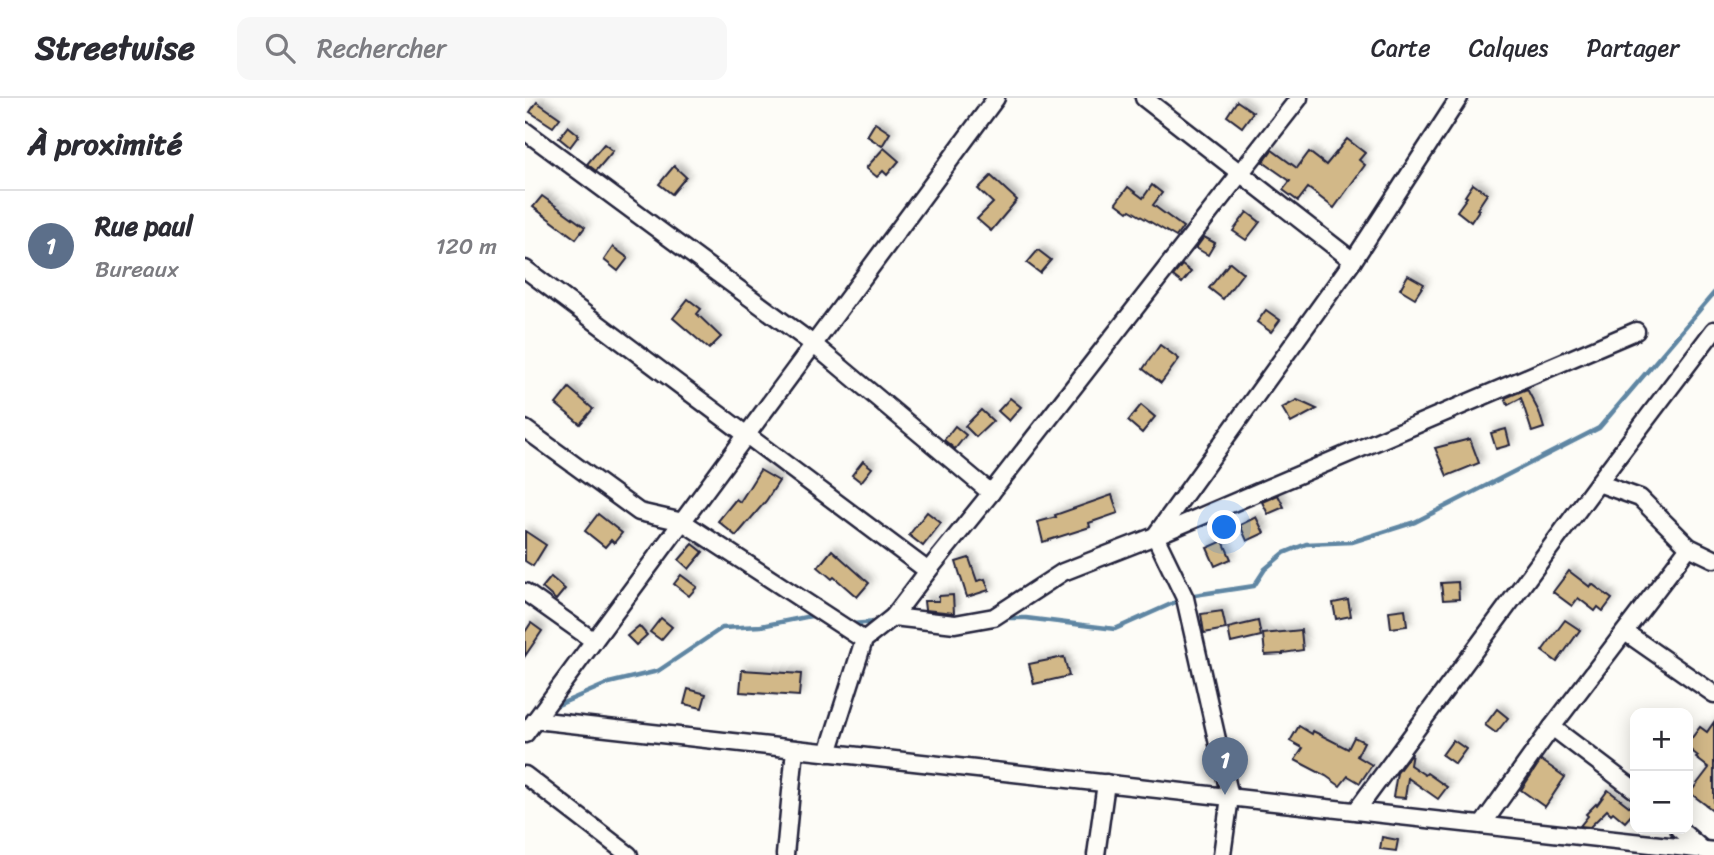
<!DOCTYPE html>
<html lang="fr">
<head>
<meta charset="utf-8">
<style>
  :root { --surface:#fff; --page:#f7f7f7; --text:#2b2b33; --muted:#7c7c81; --line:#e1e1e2; --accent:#22223b }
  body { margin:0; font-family:Sriracha,sans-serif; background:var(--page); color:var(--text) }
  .controls { position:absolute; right:21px; bottom:21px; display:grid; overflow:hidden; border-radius:14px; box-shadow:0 4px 18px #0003 }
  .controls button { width:63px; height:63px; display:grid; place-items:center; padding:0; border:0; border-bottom:2px solid var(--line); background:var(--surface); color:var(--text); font:35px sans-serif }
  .you { position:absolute; left:700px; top:430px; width:24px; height:24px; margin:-18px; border:5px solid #fff; border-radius:50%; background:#1a73e8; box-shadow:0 0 0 10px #1a73e833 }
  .badge { display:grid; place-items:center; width:46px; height:46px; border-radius:50%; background:var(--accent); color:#fff; font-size:23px; font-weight:700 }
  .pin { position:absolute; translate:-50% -58px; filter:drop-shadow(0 2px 4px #0008) }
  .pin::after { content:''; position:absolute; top:37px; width:24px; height:21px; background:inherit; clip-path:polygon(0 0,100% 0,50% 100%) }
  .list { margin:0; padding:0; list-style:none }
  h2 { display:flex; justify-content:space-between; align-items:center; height:91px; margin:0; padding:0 28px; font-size:30px }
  h2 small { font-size:23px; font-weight:400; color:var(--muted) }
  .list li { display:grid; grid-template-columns:46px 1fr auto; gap:21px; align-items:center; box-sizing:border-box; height:112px; padding:0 28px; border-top:2px solid var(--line) }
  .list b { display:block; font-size:26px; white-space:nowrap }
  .list p { margin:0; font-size:23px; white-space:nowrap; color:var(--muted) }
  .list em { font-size:23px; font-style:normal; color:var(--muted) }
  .icon { flex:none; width:38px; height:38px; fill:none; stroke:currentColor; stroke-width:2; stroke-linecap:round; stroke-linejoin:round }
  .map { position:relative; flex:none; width:1189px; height:757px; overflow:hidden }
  header { display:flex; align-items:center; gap:42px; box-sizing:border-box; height:98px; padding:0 35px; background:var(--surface); border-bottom:2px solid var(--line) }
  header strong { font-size:33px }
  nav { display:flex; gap:38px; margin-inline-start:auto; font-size:24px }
  .search { width:490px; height:63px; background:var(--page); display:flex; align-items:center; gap:18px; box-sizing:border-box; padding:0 24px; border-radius:14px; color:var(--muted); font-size:26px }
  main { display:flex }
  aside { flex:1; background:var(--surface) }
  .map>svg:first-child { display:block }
</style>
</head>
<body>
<header>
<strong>Streetwise</strong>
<div class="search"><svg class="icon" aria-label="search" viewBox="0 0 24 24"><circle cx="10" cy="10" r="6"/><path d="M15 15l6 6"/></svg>Rechercher</div>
<nav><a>Carte</a><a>Calques</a><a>Partager</a></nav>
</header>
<main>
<aside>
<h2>À proximité<small></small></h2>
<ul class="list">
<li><span class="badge" style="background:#5c6f8a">1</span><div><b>Rue paul</b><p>Bureaux</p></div><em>120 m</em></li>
</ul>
</aside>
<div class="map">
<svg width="1189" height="757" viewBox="0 0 1189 757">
  <defs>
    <filter id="shadow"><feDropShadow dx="4" dy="-4" stdDeviation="3.5" flood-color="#0004"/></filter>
  </defs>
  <rect width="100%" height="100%" fill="#fdfcf7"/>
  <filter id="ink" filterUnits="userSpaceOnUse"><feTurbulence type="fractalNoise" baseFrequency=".0143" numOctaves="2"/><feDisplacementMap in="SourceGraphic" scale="14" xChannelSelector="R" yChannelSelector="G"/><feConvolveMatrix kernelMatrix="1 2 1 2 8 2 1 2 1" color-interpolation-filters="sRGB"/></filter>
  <g filter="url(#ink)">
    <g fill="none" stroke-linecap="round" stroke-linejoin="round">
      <g stroke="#5f86a3" stroke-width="4.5">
        <path d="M663 498 729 488 740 471 759 455 781 446 827 444 890 424 1074 330 1189 195"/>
        <path d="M479 520H501L590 531 655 502"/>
        <path d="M326 526 352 524"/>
        <path d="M26 610 84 585 133 573 197 530 236 528 286 518 294 520"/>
      </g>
    </g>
    <g fill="#d2b888" stroke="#22223b" stroke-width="2" filter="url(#shadow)">
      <path d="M712 3 728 14 717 29 702 18Z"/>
      <path d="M12 4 35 20 28 29 5 14Z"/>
      <path d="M350 25 365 35 357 48 342 38Z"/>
      <path d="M43 28 54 37 45 49 34 40Z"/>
      <path d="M822 41 840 55 834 62 840 67 809 110 783 90 773 103 758 92 765 83 738 64 747 52 772 70 784 54 801 67Z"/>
      <path d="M79 46 88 53 71 73 62 66Z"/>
      <path d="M359 50 374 63 362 77 358 73 352 79 341 70Z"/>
      <path d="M149 68 161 79 147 96 134 86Z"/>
      <path d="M466 78 492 102 466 133 452 121 468 105 453 91Z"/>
      <path d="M948 86 962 96 952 111 954 112 946 124 932 113 942 99 940 98Z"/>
      <path d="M627 87 637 95 628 107 658 129 651 139 605 112 603 114 591 105 603 89 618 100Z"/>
      <path d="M17 98 60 129 51 141 8 109Z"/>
      <path d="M722 114 735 124 721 142 708 133Z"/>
      <path d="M679 139 690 145 683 157 671 150Z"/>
      <path d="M88 149 103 160 93 173 79 162Z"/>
      <path d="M513 152 526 162 515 175 502 165Z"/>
      <path d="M705 164 718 175 698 201 684 190Z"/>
      <path d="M657 167 666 174 657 185 648 178Z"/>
      <path d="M883 177 899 186 890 200 875 191Z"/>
      <path d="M163 201 176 211 172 216 196 239 184 251 148 220Z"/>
      <path d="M741 212 755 222 746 234 732 224Z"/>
      <path d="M635 247 654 261 636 285 618 271Z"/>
      <path d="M44 290 68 311 55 326 31 306Z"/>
      <path d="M1002 291 1014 314 1019 330 1007 334 996 300 983 307 980 300Z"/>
      <path d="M485 300 496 309 484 323 473 313Z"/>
      <path d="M772 302 792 311 766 325 757 310Z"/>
      <path d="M616 307 630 319 617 335 603 323Z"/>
      <path d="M456 312 468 323 451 339 440 328Z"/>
      <path d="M430 328 441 337 430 351 419 342Z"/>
      <path d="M981 331 985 347 971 351 966 335Z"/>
      <path d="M945 341 954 365 922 378 910 350Z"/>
      <path d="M338 363 347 370 336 384 327 377Z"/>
      <path d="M235 372 254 383 241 403 211 438 193 423 211 401 215 404Z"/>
      <path d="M587 397 593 415 564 425 565 429 518 444 513 424 531 419 530 417Z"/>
      <path d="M753 397 759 409 743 416 737 404Z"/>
      <path d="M402 414 416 425 398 448 384 437Z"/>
      <path d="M73 416 97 435 89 445 86 442 80 449 60 433Z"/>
      <path d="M731 419 739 435 722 443 715 427Z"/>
      <path d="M0 433 21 447 8 468 0 463Z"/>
      <path d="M698 443 706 461 690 468 682 450Z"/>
      <path d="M168 446 178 454 164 471 154 462Z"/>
      <path d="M307 452 344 485 332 499 309 479 307 481 293 469Z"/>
      <path d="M444 460 452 483 460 481 464 492 442 499 431 464Z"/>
      <path d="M1044 473 1065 489 1067 486 1087 501 1078 513 1073 509 1070 513 1053 500 1047 508 1028 494Z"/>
      <path d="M156 477 172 489 164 498 149 486Z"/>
      <path d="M26 479 40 491 31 502 17 490Z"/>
      <path d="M933 484 934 501 918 502 916 485Z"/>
      <path d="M428 497 429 515 400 512 399 503H414V498Z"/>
      <path d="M823 502 826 518 811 521 808 505Z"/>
      <path d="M880 511 882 528 866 530 864 513Z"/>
      <path d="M697 513 701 531 679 535 676 516Z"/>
      <path d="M136 520 147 529 136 542 125 534Z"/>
      <path d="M1040 522 1055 532 1032 564 1017 553Z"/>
      <path d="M733 523 736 538 706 545 703 530Z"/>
      <path d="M6 525 17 533 0 558V534Z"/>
      <path d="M114 528 122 537 111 547 102 538Z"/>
      <path d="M776 532 778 552 758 555V556L740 557 738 536Z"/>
      <path d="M539 559 544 578 509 586 504 566Z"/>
      <path d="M217 572 276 576 274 598 215 594Z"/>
      <path d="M163 591 181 596 177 610 159 606Z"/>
      <path d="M972 611 983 620 971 635 960 627Z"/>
      <path d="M1189 624V713L1165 695 1184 670 1171 660 1173 658 1163 650V645L1175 629 1182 634Z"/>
      <path d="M774 628 787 636 788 633 823 651 829 639 839 644 832 658 847 667 835 685 823 678 815 688 801 678 770 662 778 650 765 643Z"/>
      <path d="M928 642 941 651 930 666 917 657Z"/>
      <path d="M887 655 885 667 900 677 902 675 922 689 913 701 883 680 880 700 868 699 872 675Z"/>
      <path d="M1016 662 1040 679 1020 709 996 692Z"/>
      <path d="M1083 692 1110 713 1100 724 1088 714 1086 716 1082 712 1065 729 1055 728 1063 718 1061 716 1071 706 1072 707Z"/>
      <path d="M857 739 873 742 871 753 855 751Z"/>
    </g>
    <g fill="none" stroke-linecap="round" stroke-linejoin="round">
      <defs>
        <g id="minor">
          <path d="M619 0 828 163"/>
          <path d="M0 33 288 246 466 395"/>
          <path d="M0 171 403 473"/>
          <path d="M0 331 114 414 158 424 339 542"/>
          <path d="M1073 385 1115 400 1164 449 1189 461"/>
          <path d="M0 494 69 543"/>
          <path d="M368 519 430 526 469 519 538 474 630 438 1111 233"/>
          <path d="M1100 534 1189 596"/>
          <path d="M10 622 1189 753"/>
          <path d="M1027 629 1110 692"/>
          <path d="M0 636 471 0"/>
          <path d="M303 655 339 542 368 519 403 473 466 395 774 0"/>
          <path d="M0 677 104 757"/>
          <path d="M831 713 1073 385 1189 232"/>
          <path d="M957 727 1027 629 1164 449"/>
          <path d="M1154 731 1177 751"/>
          <path d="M260 757 270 651"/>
          <path d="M571 757 581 685"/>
          <path d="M697 757 705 699 660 500 630 438 828 163 934 0"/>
        </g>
      </defs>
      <use href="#minor" stroke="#22223b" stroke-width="21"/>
      <use href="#minor" stroke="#fdfcf7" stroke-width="16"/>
    </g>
  </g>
</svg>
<div class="controls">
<button>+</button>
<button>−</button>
</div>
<div class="you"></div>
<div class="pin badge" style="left:700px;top:697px;background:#5c6f8a">1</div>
</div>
</main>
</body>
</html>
